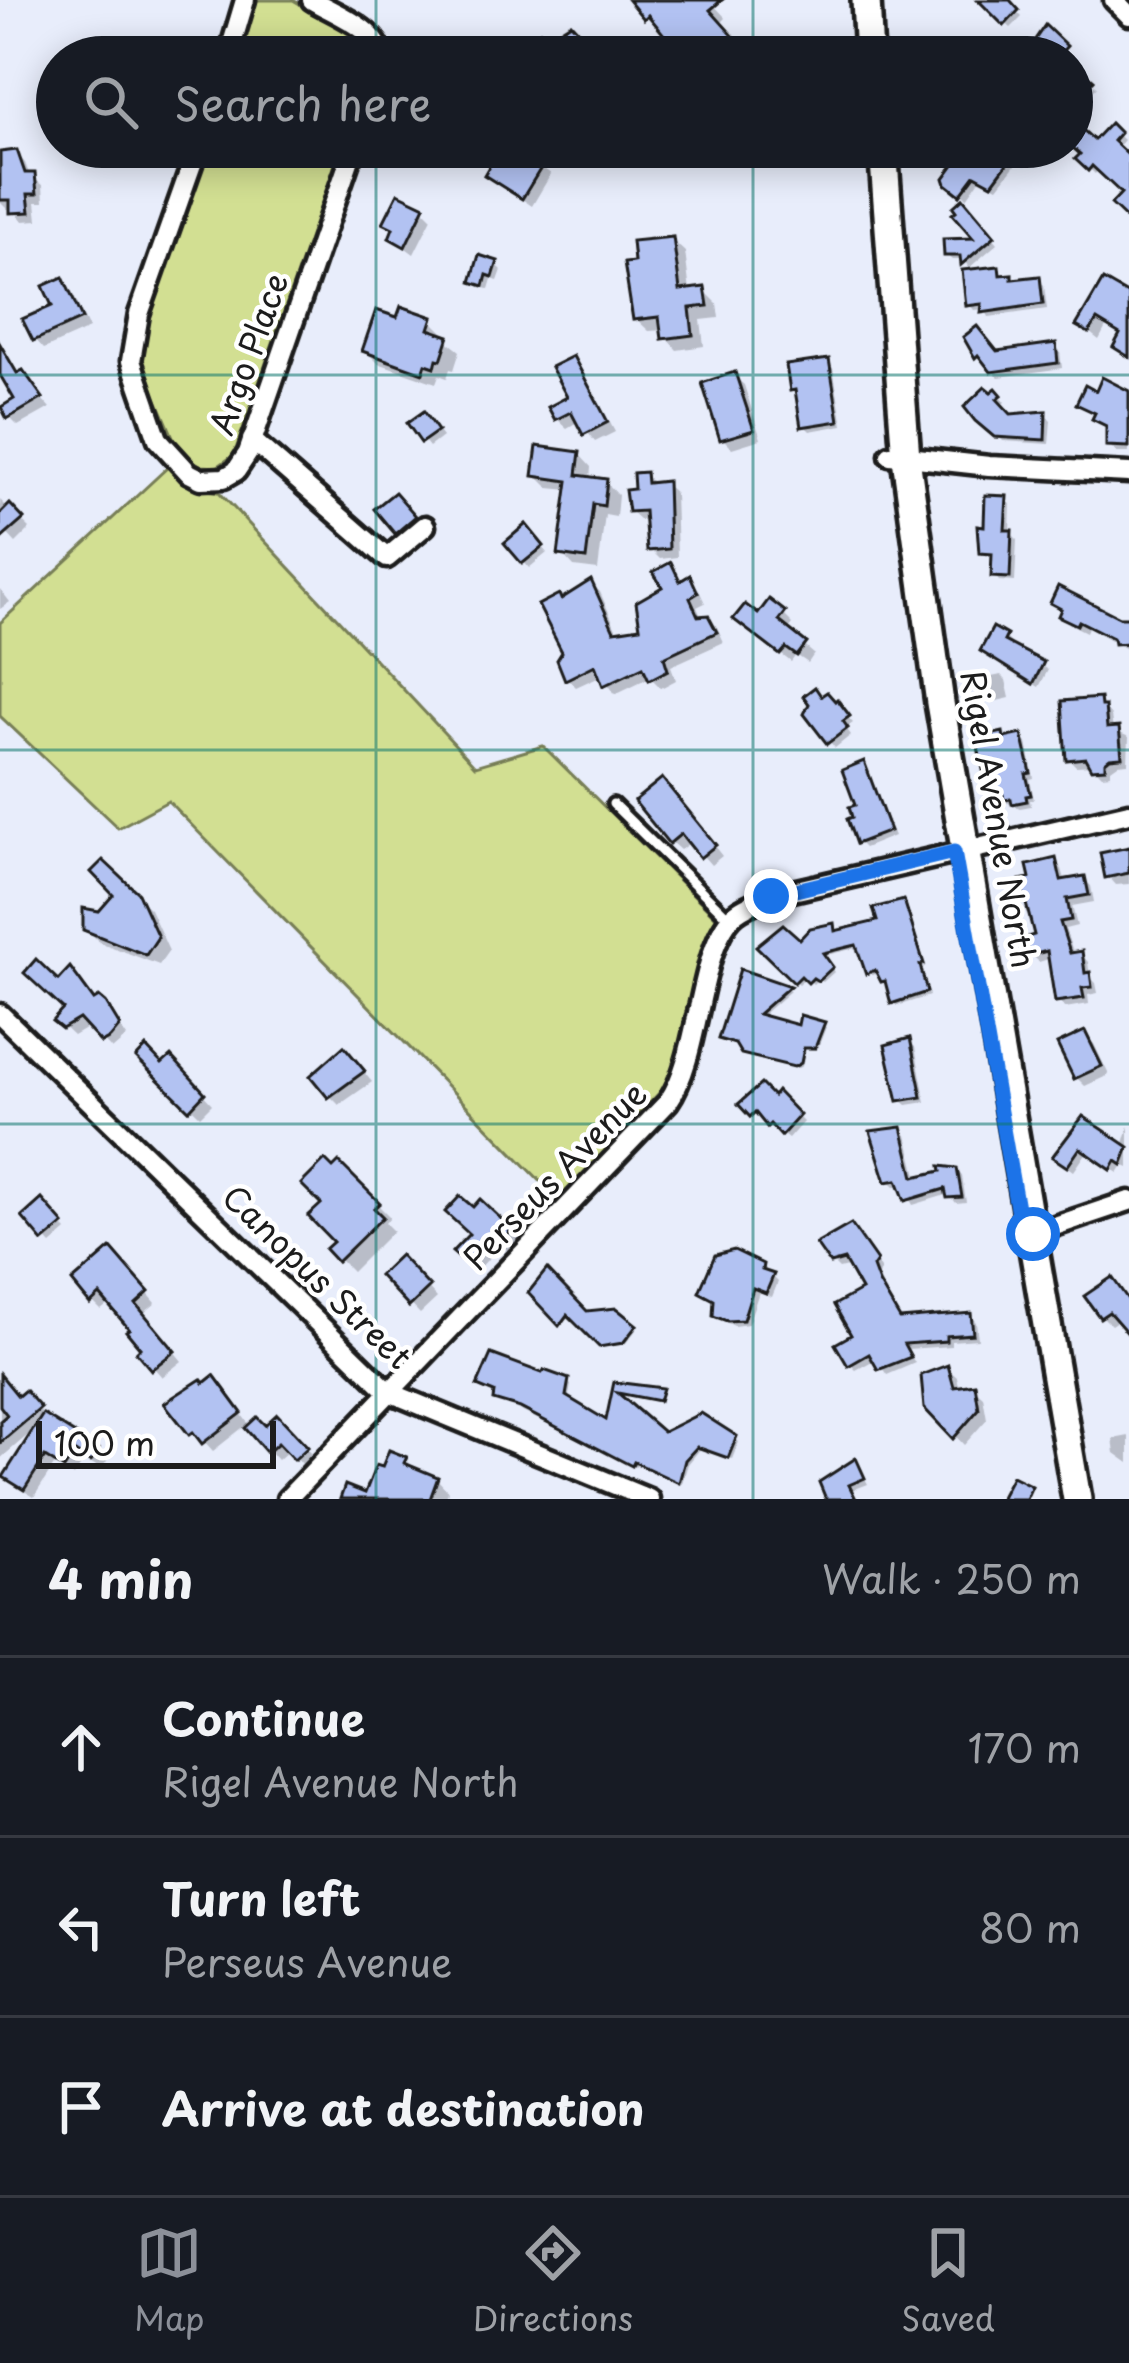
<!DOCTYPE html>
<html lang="en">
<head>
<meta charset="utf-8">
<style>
  :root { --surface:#171b24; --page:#242831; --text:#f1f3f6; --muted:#9ea1a6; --line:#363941; --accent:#8c9099 }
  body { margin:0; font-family:"Playpen Sans",sans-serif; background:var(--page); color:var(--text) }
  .scale { position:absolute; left:36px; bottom:30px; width:240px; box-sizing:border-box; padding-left:12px; border:6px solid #1c1c1c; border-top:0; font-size:33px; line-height:42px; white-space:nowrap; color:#1c1c1c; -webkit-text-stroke:9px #fff; paint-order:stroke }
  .stop { position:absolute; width:36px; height:36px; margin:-27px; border:9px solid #1a73e8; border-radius:50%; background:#fff }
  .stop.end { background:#1a73e8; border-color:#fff; box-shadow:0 3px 12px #0008 }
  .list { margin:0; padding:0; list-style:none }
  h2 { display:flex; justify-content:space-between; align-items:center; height:156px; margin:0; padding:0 48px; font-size:51px }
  h2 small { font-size:39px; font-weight:400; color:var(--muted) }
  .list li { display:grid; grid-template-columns:78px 1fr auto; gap:36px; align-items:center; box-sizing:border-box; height:180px; padding:0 48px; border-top:3px solid var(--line) }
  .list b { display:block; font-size:45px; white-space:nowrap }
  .list p { margin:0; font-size:39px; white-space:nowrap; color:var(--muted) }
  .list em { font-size:39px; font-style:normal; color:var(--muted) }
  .icon { flex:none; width:66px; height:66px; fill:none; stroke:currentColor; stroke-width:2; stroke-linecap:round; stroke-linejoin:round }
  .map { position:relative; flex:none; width:1129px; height:1499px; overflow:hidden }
  .search { position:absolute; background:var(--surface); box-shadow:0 6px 30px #0003; left:36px; right:36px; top:36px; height:132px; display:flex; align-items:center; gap:30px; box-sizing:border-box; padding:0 42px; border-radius:66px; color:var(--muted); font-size:45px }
  .sheet { height:696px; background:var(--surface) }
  nav { display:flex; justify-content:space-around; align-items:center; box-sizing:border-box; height:168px; border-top:3px solid var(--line); background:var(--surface); font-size:33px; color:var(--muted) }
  nav a { display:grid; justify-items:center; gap:6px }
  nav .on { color:var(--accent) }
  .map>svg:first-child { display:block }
</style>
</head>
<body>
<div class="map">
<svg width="1129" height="1499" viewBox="0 0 1129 1499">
  <rect width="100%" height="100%" fill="#e8edfb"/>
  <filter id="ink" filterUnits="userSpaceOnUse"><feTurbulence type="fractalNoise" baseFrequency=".00833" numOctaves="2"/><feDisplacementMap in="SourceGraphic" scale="24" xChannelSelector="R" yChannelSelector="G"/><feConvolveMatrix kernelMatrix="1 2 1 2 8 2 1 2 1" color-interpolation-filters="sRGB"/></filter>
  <g filter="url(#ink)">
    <g fill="#d2df92" stroke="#777e57" stroke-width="3">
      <path d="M255 0H293L364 42 369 57H236Z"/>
      <path d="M205 147H341L234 455 217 467 202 466 180 453 140 360 149 311Z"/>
      <path d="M168 467 190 487 219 492 475 766 543 746 718 919 673 1078 559 1200 168 801 118 828 0 716V623Z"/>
    </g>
    <g fill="#0003">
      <path d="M632 0H709L726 18 720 24 749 57H686L661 26 658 29Z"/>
      <path d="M982 0H1005L1022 17 1011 28Z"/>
      <path d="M571 27 591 48 581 57H525Z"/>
      <path d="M118 42 124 43 137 57H112L113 44Z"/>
      <path d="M961 44 974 57H948Z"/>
      <path d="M1072 64 1097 87 1074 112 1072 110Z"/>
      <path d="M1072 125 1094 144 1110 127 1123 140 1116 148 1129 160V218L1125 193 1099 169 1095 174 1080 159 1084 155 1072 143Z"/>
      <path d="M441 147H459L449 155Z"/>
      <path d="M487 147H513L551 174 532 206 487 175 493 165 482 154Z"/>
      <path d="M1008 147H1042L1025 166 1019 160 998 187 981 178 967 198 948 178 981 163 991 164Z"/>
      <path d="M16 153 25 163 30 176 43 185 44 202H36L38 220 23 221 13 208 7 209 0 202V155Z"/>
      <path d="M963 202 998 243 969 268 964 260H952L946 255 979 241Z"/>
      <path d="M423 209 432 218 414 254 392 238 396 231 387 222Z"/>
      <path d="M672 240 685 252 690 292 704 290 717 303 719 318 701 320 704 346 677 350 665 337 664 330 649 331 636 319Z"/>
      <path d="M496 264 502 270 498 281 492 279 489 289 480 287 474 281Z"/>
      <path d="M998 269 1003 277 1015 281 1038 279 1044 285 1047 309 989 317 985 309 974 310 969 304Z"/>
      <path d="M62 281 71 290 89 329 44 349 35 339 56 307Z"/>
      <path d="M1129 299V358L1116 347 1122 336 1106 327 1099 340 1080 325Z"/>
      <path d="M431 320 444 333 442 337 460 351 454 370 450 369 447 378 439 375 436 383 378 363 366 351 399 321Z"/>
      <path d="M967 338 997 354 1055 346 1060 351 1062 368 999 377 977 356Z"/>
      <path d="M5 357 50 408 18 426 9 417 18 401 0 369V360Z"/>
      <path d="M572 360 581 369 615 432 595 442 579 421 567 428 557 419 572 398Z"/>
      <path d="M827 362 833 368 843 425 810 431 804 425 799 396 793 389Z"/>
      <path d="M734 376 744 385 761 439 732 448 723 439Z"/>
      <path d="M996 392 1005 402 1000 406 1010 417 1045 414 1051 420 1049 444 1003 441 969 407Z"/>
      <path d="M1129 394V453H1117L1109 445V429L1080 403Z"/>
      <path d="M429 420 442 437 429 447 411 424Z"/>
      <path d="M579 454 591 467 590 480 606 482 618 495 616 517 605 515 598 570 574 567 562 554 570 490 549 488 536 475Z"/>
      <path d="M645 475 655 485 665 484 675 493 677 557 660 559 650 549 647 520H640L630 511Z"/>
      <path d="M1005 499 1011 504 1010 532 1017 539 1015 582 999 581 994 575V558L982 552 987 529Z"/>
      <path d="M0 500 30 529 16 543 0 526Z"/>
      <path d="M404 505 422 527 406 541 397 532Z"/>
      <path d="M532 534 547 553 529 568 524 562Z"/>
      <path d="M670 566 683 583 689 579 698 588 705 603 697 607 702 619 707 618 717 627 724 642 671 666 676 680 661 688 650 677 615 694 602 675 576 687 567 678 562 602 591 583 600 592 618 633 643 629 666 588Z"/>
      <path d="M0 589 10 602 0 609Z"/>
      <path d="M1053 603 1129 626V651L1088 627 1086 632 1070 624Z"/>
      <path d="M784 615 793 624 787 631 814 654 808 663 796 655 791 662 746 627 759 618Z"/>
      <path d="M1005 637 1011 643 1008 647 1048 670 1039 687 989 656Z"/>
      <path d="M1001 675 1006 680 1010 698 997 701 991 696 987 678Z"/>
      <path d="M827 695 853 723 846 728 851 735 835 748 807 714Z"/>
      <path d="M1099 701 1111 716 1113 730 1129 737 1128 763 1118 764 1111 769V774L1102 775 1092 765 1076 766 1069 759Z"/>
      <path d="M1002 736 1007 740 1021 738 1027 743 1034 778 1030 779 1034 800H1030L1031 806 1020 808 992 796Z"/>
      <path d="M864 765 894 836 864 848 858 842 856 819Z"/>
      <path d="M671 791 722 856 711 865 691 842 680 850 671 842Z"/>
      <path d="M1129 852V884L1116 885 1108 876Z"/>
      <path d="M1055 862 1062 869 1066 883 1084 879 1091 886 1094 902 1072 906 1077 926 1065 929 1074 955 1081 954 1088 962 1090 977 1096 983 1098 993 1088 995 1089 1004 1065 1008 1058 1000 1051 958 1039 962 1032 955Z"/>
      <path d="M103 864 150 909 169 951 159 965 99 942 86 928 117 894Z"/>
      <path d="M903 904 925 967 921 968 929 996 897 1006 880 973 872 975 868 972 860 947 822 956 834 972 823 982 818 979 813 984 806 977 799 984 760 946 801 943 833 926 837 934 881 923Z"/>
      <path d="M742 973 790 991 759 1018 801 1028 826 1027 817 1050 806 1049 802 1066 798 1068 747 1055 739 1045 722 1039Z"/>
      <path d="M58 985 108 1010 127 1037 112 1050 90 1026 73 1036 57 1021 67 1010Z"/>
      <path d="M1085 1035 1094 1044 1109 1075 1085 1086 1076 1077Z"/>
      <path d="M909 1041 915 1047 926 1102 907 1105 901 1100Z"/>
      <path d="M140 1058 162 1068 171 1060 212 1104 200 1116Z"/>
      <path d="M353 1059 372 1082 339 1105 330 1096Z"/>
      <path d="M777 1096 803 1122 788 1139 742 1104 773 1101Z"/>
      <path d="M1084 1120 1123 1147 1129 1126V1168L1123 1165 1118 1173 1087 1152 1074 1171 1062 1162Z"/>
      <path d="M901 1130 907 1135 918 1179 956 1170 962 1176 966 1202 956 1203 949 1194 913 1205 902 1185 895 1186 889 1180Z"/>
      <path d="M339 1166 390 1217 385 1223 393 1231 352 1272 329 1249 337 1242 325 1204 333 1172Z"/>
      <path d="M42 1203 67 1231 51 1245 26 1217Z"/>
      <path d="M480 1203 519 1240 508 1251 501 1245 477 1271 456 1252 472 1234 473 1211Z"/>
      <path d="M857 1234 881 1269 878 1275 885 1292 901 1322 970 1316 976 1322 978 1339 951 1341V1346L907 1349 915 1363 887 1375 876 1359 856 1370 850 1364 865 1291 851 1266 839 1269 833 1263Z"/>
      <path d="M400 1259 437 1298 420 1314 383 1275Z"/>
      <path d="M120 1261 156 1303 143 1314 182 1361 162 1377 140 1352 144 1349 133 1329 110 1303 101 1310 92 1301Z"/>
      <path d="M762 1266 778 1282 772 1297 759 1292 748 1324 734 1326 722 1320 716 1314 717 1302 703 1291Z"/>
      <path d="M1121 1290 1129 1300V1329L1120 1319 1111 1325 1102 1316Z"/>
      <path d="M532 1293 586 1314 615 1311 637 1329 625 1344 604 1347 570 1314 562 1325Z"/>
      <path d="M947 1368 957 1377 960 1389 973 1387 983 1396 987 1419 964 1445 927 1406Z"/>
      <path d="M0 1378 19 1399 34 1403 46 1419 98 1452 107 1461 101 1469 85 1459 74 1476 55 1464 34 1497 16 1486 7 1477 36 1428 0 1459Z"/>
      <path d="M567 1382 571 1385 568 1401 608 1425 663 1435 736 1439 739 1442 732 1459 701 1448 688 1464 682 1483 637 1463 636 1467 496 1399Z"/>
      <path d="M222 1388 251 1427 265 1429 277 1418 314 1457 305 1467 289 1450 278 1460 246 1425 213 1451 203 1440 200 1442 191 1433Z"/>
      <path d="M1129 1413V1463L1115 1453 1113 1439 1129 1436Z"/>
      <path d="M405 1459 418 1472 437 1479 448 1491 446 1499H345L367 1497Z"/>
      <path d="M856 1462 868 1484 829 1499Z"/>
    </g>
    <g fill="#b2c2f2" stroke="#1c1c1c" stroke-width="3">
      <path d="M628 0H722L710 10 746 50 738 57H700L695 51 682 57 648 15 644 19Z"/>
      <path d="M978 0H1010L1019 10 1004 26Z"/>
      <path d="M571 23 584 37 563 57H512L540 31 547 38Z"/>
      <path d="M1045 25 1067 46 1057 57H1023Z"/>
      <path d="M1072 60 1094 80 1072 103Z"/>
      <path d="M1072 120 1094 140 1110 123 1120 133 1113 141 1129 156V221L1111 204 1121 193 1092 166 1088 171 1075 159 1080 154 1072 147Z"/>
      <path d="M466 147H518L544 163 522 199 484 175 491 163Z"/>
      <path d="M1001 147H1032L1017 162 1012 157 992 184 975 175 960 195 946 184 944 178 966 148 980 158 983 154 991 160Z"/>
      <path d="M17 150 25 173H35L37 194H28L30 212 10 213V200H0V152Z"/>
      <path d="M398 193 425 206 405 247 389 238 393 228 383 223Z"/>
      <path d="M963 198 995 236 961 265 960 256H944L943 239 973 238 952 214 956 211 953 207Z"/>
      <path d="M673 237 680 290 705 287 708 306 690 308 693 335 662 339 659 317 633 320 624 263 634 262 632 241Z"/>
      <path d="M479 255 498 261 493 277 487 275 484 286 471 282Z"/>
      <path d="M999 266 1000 275 1012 274V279L1040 276 1043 304 981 313 982 304 966 306 962 270Z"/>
      <path d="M63 277 82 319 33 341 22 319 52 306 43 286Z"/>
      <path d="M1103 280 1129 295V357L1113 347 1120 334 1097 320 1089 333 1076 326Z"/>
      <path d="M401 306 433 317 429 329 449 336 441 360 437 359 435 367 426 364 423 373 362 351 376 310 397 317Z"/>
      <path d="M977 326 997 351 1056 343 1058 363 991 372 978 355 975 358 963 337Z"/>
      <path d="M0 344 17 373 23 370 43 398 7 419 1 407 14 399 0 375Z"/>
      <path d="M573 356 608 422 583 435 571 412 555 420 548 407 567 397 551 367Z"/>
      <path d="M829 359 839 421 801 427 795 390 790 391 786 365Z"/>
      <path d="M735 372 754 430 720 440 702 383Z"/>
      <path d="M1102 377 1129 391V447L1106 446V426L1092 419 1095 413 1076 404 1085 385 1096 391Z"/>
      <path d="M985 387 991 392 996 388 1002 395 997 399 1011 414 1046 411 1045 440 994 437 975 421 964 407Z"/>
      <path d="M424 411 438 431 421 443 407 423Z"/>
      <path d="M537 446 580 452 577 475 607 479 604 506 593 504 586 559 558 555 568 481 533 476Z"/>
      <path d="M646 472 647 483 667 481 669 549 647 551 644 511 628 512 625 490 634 489 633 473Z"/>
      <path d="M395 492 416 516 395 534 374 509Z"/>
      <path d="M985 495 1007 496 1005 530H1012L1010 578 991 577 992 554 979 553 977 525 984 526Z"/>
      <path d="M10 504 24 519 0 540V514Z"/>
      <path d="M526 524 544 546 522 564 504 543Z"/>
      <path d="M671 562 680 581 690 575 698 593 690 598 698 616 708 615 717 632 664 657 668 670 649 680 643 667 603 686 595 665 565 680 557 660 562 652 538 605 559 594 561 599 591 580 614 631 640 627 636 602 662 587 653 572Z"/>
      <path d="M1058 586 1119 617H1129V643L1114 644 1113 638 1079 621 1077 625 1058 616 1061 609 1050 603Z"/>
      <path d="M769 599 786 612 779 621 807 643 797 656 786 648 780 655 733 619 745 604 758 614Z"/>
      <path d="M993 627 1007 635 1004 641 1044 662 1033 684 980 651Z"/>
      <path d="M815 687 821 696 827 692 835 701 837 699 850 716 843 721 848 728 827 744 804 714 809 704 803 696Z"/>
      <path d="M1100 698 1101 706H1105L1107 728 1119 727 1122 757 1110 758 1105 762V768L1091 769 1085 758 1066 760 1062 701Z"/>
      <path d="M1003 732 1004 738 1022 734 1031 773 1026 774 1031 795 1026 796 1027 801 1012 804 1011 799 1004 800 1003 795 989 797 976 738Z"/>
      <path d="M864 761 890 831 856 844 847 819 852 817 849 807 855 805 842 770Z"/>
      <path d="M662 778 716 845 700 858 681 834 669 844 634 801Z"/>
      <path d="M1129 847V873L1105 878 1100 853Z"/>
      <path d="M1056 858 1061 880 1085 876 1089 895 1067 899 1071 920 1060 922 1070 953 1082 951 1085 973 1090 972 1092 987 1082 988 1084 998 1055 1002 1047 951 1029 956 1024 938 1034 935 1020 880 1030 878 1027 865Z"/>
      <path d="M103 860 138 893 158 937 146 955 83 930V908L99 911 113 895 91 872Z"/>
      <path d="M904 900 924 964 920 965 927 992 891 1004 885 981 881 982 875 970 866 974 856 945 823 953 833 967 818 981 813 978 808 983 801 976 794 983 756 946 783 924 800 939 810 928 834 923 835 931 877 921 873 908Z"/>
      <path d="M36 959 58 980 70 967 94 1000 99 997 106 1003 120 1026 110 1038 101 1043 79 1019 62 1029 52 1021 63 1009 24 973Z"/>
      <path d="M740 969 790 986 758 1014 798 1025 800 1015 825 1022 815 1048H804L801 1063 794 1067 741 1054 735 1044 718 1039Z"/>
      <path d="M1085 1031 1102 1066 1074 1079 1057 1044Z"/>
      <path d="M910 1038 922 1097 898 1101 885 1045Z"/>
      <path d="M344 1046 365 1071 328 1098 310 1076Z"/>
      <path d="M146 1047 162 1064 171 1056 205 1093 189 1110 136 1058Z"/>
      <path d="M761 1084 773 1096 777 1091 800 1115 781 1136 770 1124 767 1127 755 1112 750 1117 738 1104Z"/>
      <path d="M1083 1116 1129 1147 1122 1165 1116 1161 1111 1170 1080 1148 1067 1167 1052 1157Z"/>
      <path d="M902 1127 914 1177 941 1171 940 1166 957 1168 962 1197 947 1198 945 1189 905 1201 897 1180 886 1182 870 1131Z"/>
      <path d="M325 1160 333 1168 339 1162 380 1203 374 1208 383 1217 337 1262 325 1249 333 1242 308 1216 321 1204 301 1184Z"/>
      <path d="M460 1196 473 1207 480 1199 512 1229 498 1245 490 1238 466 1264 452 1252 469 1234 445 1212Z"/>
      <path d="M42 1199 64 1224 43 1242 22 1217Z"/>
      <path d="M851 1224 877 1261 873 1267 879 1283 900 1319 971 1313 973 1334 946 1336V1341L904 1344 911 1357 878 1370 869 1354 848 1366 835 1344 851 1335 834 1305 861 1290 844 1260 830 1264 816 1244Z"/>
      <path d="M111 1248 149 1292 136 1304 175 1351 151 1370 136 1352 140 1348 126 1331 129 1329 100 1295 90 1304 72 1282Z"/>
      <path d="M734 1250 763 1264 762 1270 774 1274 766 1293 753 1288 743 1320 727 1321 713 1316 714 1300 699 1292 715 1255Z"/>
      <path d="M400 1255 430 1287 409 1307 379 1275Z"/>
      <path d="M547 1269 587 1311 616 1308 637 1325 623 1343 599 1347 567 1315 559 1326 528 1293Z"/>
      <path d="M1112 1277 1129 1301V1335L1109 1312 1100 1318 1084 1296Z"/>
      <path d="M491 1354 542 1373 544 1370 569 1379 566 1396 606 1420 614 1382 663 1388 659 1401 618 1393 663 1432 701 1413 737 1436 728 1458 697 1447 685 1460 679 1483 634 1462 632 1466 520 1408 493 1400 494 1393 477 1386Z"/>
      <path d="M948 1365 954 1387 975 1384 979 1409 953 1439 924 1408 921 1375Z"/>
      <path d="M0 1374 18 1396 25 1390 41 1408 0 1443V1421L7 1415 0 1406Z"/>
      <path d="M214 1375 242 1413 202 1444 193 1432 189 1435 164 1403 201 1379 204 1383Z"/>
      <path d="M43 1414 99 1449 91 1462 75 1452 64 1469 45 1457 24 1490 3 1477Z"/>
      <path d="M277 1414 308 1447 294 1460 278 1443 267 1453 245 1428 257 1417 265 1425Z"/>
      <path d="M389 1450 407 1457 404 1463 438 1477 430 1499H340L345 1485 365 1493 376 1465 382 1467Z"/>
      <path d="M856 1458 865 1478 849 1485 856 1499H826L819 1482Z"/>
      <path d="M1012 1476 1032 1486 1026 1499H1000Z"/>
    </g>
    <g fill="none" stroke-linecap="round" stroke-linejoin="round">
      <defs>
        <path id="lane" d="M613 804 729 918"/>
        <g id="street">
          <path d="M312 0C335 14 377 28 382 57"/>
          <path d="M1114 0 1129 15"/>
          <path d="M228 57 245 0"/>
          <path d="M198 147 139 314 131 361 158 439 189 473 201 479 224 478 236 471 248 453 354 147"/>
          <path d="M252 440 387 558 425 526"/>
          <path d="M890 455 989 466 1129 473"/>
          <path d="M0 1014 389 1392 649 1499"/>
          <path d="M1025 1236 1129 1201"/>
          <path d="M287 1499 668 1102C702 1054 698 944 736 913 746 905 759 901 771 896L1129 813"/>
        </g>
        <g id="secondary">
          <path d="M866 0 869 57"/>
          <path d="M883 147 906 458 940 703 1077 1499"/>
        </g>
      </defs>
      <use href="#lane" stroke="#1c1c1c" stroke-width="18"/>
      <use href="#street" stroke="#1c1c1c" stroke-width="27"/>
      <use href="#secondary" stroke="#1c1c1c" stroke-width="36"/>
      <use href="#lane" stroke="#fff" stroke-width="9"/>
      <use href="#street" stroke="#fff" stroke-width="18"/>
      <use href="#secondary" stroke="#fff" stroke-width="27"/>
    </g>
  </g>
  <g fill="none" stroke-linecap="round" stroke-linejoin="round" filter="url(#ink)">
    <path stroke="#1a73e8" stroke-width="15" d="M771 896 954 852 1022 1236 1033 1234"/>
  </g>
  <path fill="none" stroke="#0f766e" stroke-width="3" stroke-opacity="0.55" d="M376 0V57M753 0V57M376 147V1499M753 147V1499M0 375H1129M0 750H1129M0 1124H1129"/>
  <g text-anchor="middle" stroke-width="9" stroke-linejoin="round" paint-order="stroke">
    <g font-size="33" fill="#1c1c1c" stroke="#fff">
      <text transform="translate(249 354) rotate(-70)" y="12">Argo Place</text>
      <text transform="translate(998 819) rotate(80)" y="12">Rigel Avenue North</text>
      <text transform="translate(555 1176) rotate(-46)" y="12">Perseus Avenue</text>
      <text transform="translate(317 1277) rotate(44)" y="12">Canopus Street</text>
    </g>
  </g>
</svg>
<div class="scale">100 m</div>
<div class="stop" style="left:1033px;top:1234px"></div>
<div class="stop end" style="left:771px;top:896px"></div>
<div class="search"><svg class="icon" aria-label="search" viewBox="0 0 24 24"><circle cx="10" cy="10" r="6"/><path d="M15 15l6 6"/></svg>Search here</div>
</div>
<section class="sheet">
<h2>4 min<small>Walk · 250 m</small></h2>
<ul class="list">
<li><svg class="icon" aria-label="ahead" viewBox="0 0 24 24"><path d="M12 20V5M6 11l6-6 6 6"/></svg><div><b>Continue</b><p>Rigel Avenue North</p></div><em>170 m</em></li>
<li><svg class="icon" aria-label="left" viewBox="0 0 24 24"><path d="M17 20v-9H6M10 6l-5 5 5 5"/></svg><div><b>Turn left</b><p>Perseus Avenue</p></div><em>80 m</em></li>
<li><svg class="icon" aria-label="arrive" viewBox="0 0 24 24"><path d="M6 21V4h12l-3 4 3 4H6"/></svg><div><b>Arrive at destination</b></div></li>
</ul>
</section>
<nav>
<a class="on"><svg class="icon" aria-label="map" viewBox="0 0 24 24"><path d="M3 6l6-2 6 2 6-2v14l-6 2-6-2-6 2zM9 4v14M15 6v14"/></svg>Map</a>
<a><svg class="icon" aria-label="directions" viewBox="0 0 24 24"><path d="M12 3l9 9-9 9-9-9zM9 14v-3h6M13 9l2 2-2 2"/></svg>Directions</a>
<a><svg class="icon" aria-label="saved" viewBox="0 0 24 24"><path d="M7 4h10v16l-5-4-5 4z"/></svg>Saved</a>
</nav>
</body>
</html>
